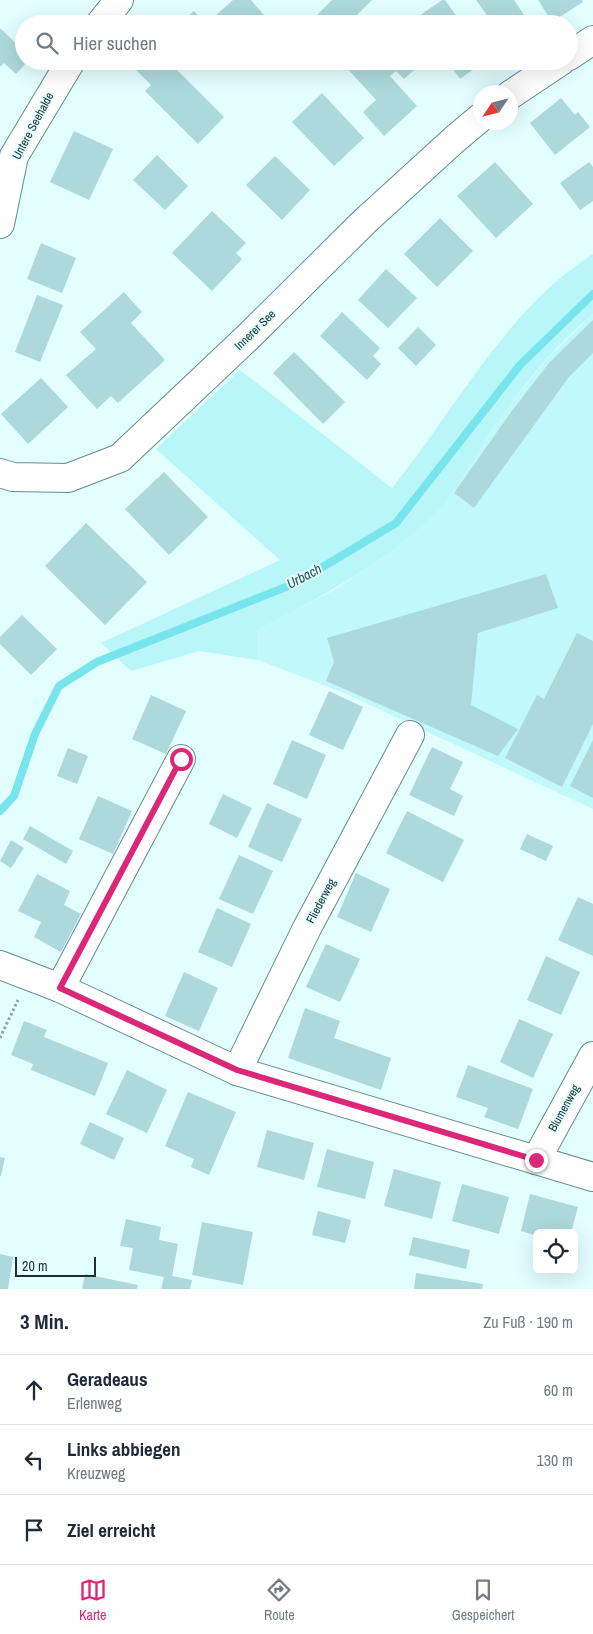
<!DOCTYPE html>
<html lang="de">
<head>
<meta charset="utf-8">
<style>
  :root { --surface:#fff; --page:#f6f6f7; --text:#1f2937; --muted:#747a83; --line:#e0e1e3; --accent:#db2777 }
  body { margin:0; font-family:"Archivo Narrow",sans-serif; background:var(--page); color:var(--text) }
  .controls { position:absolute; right:15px; bottom:15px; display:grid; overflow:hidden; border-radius:8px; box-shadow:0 5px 20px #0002 }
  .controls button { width:45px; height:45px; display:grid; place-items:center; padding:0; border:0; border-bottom:1px solid var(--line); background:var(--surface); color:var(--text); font:25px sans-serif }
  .compass { position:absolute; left:473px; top:85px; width:45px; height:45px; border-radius:50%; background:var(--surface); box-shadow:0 5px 20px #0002; rotate:235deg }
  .scale { position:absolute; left:15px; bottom:12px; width:81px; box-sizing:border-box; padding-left:5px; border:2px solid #1d2f30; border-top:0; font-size:14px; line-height:18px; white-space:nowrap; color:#1d2f30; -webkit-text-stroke:4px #e3feff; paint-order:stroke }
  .stop { position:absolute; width:15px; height:15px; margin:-11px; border:4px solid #db2777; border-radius:50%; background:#fff }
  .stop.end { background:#db2777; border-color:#fff; box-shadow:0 1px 5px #0008 }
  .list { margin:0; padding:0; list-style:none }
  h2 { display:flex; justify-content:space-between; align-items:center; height:65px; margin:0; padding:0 20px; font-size:21px }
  h2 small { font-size:16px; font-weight:400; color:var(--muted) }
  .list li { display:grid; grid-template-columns:32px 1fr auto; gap:15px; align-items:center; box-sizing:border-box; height:70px; padding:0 20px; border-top:1px solid var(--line) }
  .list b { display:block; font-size:19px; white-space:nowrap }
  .list p { margin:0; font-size:16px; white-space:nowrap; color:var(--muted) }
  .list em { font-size:16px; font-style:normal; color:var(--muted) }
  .icon { flex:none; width:28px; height:28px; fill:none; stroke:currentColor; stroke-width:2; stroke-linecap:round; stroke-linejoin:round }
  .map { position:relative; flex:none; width:593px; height:1289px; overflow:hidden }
  .search { position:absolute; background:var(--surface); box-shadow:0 5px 20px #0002; left:15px; right:15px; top:15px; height:55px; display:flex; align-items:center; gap:12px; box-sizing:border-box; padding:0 18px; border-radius:28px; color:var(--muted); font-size:19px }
  .sheet { height:275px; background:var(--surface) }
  nav { display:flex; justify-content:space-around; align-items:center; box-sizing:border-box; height:70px; border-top:1px solid var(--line); background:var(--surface); font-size:14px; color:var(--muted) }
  nav a { display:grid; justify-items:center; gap:2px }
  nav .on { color:var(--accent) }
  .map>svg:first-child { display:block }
</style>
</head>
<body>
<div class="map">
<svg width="593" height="1289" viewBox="0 0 593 1289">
  <rect width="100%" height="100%" fill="#e3feff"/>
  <path fill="#c1f8fb" d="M593 314V809L342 692 258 660 257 630 334 590 382 558 439 508 505 410 547 359Z"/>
  <path fill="#b8f6fa" d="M593 254V314C552 348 517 392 487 437 473 458 456 491 439 509 387 562 322 597 257 630L258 660 199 651 131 671 101 643 280 560 156 449 240 370 392 488C456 409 505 310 593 254Z"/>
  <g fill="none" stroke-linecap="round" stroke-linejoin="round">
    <path stroke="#77e5eb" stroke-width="8" d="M0 811 14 796 35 734 59 686 97 662 296 583 396 523 520 365 593 294"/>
  </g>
  <g fill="#add9dc">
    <path d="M233 0H251L272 24H221L215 16Z"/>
    <path d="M332 0H372L348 24H308Z"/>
    <path d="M442 0H445L462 24H420L416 18Z"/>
    <path d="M476 0H514L528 21 524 24H493Z"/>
    <path d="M538 0H582L583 2 552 22Z"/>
    <path d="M194 11 206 24H180Z"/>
    <path d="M0 28 24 51V61H28L16 74 4 63 0 67Z"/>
    <path d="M142 61H175L172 65 224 117 198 144 145 91 151 85 135 69Z"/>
    <path d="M352 61H417L420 65 404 79 396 71 390 76 417 106 384 136 363 112 376 100 346 67Z"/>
    <path d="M447 61H485L460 79Z"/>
    <path d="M322 93 364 138 334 166 292 122Z"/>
    <path d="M561 98 575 115 578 112 590 127 555 155 530 123Z"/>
    <path d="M74 131 113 149 89 200 50 182Z"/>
    <path d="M157 155 188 186 165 210 133 180Z"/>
    <path d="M275 156 310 190 282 220 246 185Z"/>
    <path d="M495 162 533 204 496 238 457 196Z"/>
    <path d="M589 162 593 167V201L580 210 560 183Z"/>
    <path d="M212 211 246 243 236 253 242 259 212 291 172 253Z"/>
    <path d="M440 218 473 251 437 287 404 254Z"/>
    <path d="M41 243 76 258 62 293 27 279Z"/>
    <path d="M386 269 417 298 388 328 358 300Z"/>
    <path d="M124 292 142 312 131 323 165 360 118 403 111 396 97 409 66 375 96 349 80 332Z"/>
    <path d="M37 295 63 305 40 362 15 352Z"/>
    <path d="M342 312 380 348 373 356 381 364 367 380 320 336Z"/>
    <path d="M593 320V353L569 377 474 508 454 493 511 412 549 363Z"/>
    <path d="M418 327 436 345 416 366 398 348Z"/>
    <path d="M294 352 345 402 323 424 273 373Z"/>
    <path d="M41 378 68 407 28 444 1 414Z"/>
    <path d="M164 472 208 517 169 555 125 509Z"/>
    <path d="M86 523 147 582 105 625 45 566Z"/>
    <path d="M546 574 558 608 478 633 471 705 518 729 498 756 326 681 334 662 327 638Z"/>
    <path d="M22 615 57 649 31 675 0 644V637Z"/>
    <path d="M577 633 593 641V724L562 787 505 758 537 695 544 699Z"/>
    <path d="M329 691 363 707 343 750 309 735Z"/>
    <path d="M151 695 186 711 166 754 132 739Z"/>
    <path d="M292 740 326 755 307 799 273 784Z"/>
    <path d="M593 740V798L570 786Z"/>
    <path d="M432 747 463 762 450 789 463 796 454 816 409 795Z"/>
    <path d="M68 748 88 756 77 784 57 776Z"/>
    <path d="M223 794 252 808 237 838 209 824Z"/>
    <path d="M98 796 132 811 113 854 79 839Z"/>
    <path d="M267 803 302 819 282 862 248 847Z"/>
    <path d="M407 811 464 840 443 882 386 853Z"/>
    <path d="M30 826 73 851 66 864 23 839Z"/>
    <path d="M527 834 553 846 546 861 520 849Z"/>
    <path d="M11 840 24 848 11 868 0 861Z"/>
    <path d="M239 855 273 871 253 914 219 899Z"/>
    <path d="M356 873 390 889 371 932 337 917Z"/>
    <path d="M37 874 70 891 64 905 81 914 61 952 34 937 41 922 18 911Z"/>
    <path d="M578 897 593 904V956L558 940Z"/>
    <path d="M217 908 251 924 232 967 198 952Z"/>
    <path d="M326 944 360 959 340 1002 306 987Z"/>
    <path d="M546 956 580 972 561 1015 527 1000Z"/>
    <path d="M184 972 218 988 199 1031 165 1016Z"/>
    <path d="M305 1008 340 1021 334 1038 391 1058 381 1090 288 1058Z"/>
    <path d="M519 1019 553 1034 533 1078 500 1062Z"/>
    <path d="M24 1021 47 1030 44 1037 108 1063 95 1096 31 1070 33 1064 11 1055Z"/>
    <path d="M468 1065 533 1089 518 1129 484 1117 488 1108 456 1097Z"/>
    <path d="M127 1070 167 1090 147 1133 106 1114Z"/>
    <path d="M188 1092 236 1112 209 1175 191 1167 194 1159 165 1146Z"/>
    <path d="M90 1122 124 1138 114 1160 80 1144Z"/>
    <path d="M267 1130 314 1143 304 1180 257 1167Z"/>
    <path d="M327 1149 374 1162 365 1199 317 1187Z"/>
    <path d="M0 1157 5 1158 1 1176H0Z"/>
    <path d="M394 1169 441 1182 432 1219 384 1206Z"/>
    <path d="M462 1184 509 1197 499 1234 452 1221Z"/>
    <path d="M530 1194 578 1207 571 1233H537V1236L521 1231Z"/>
    <path d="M318 1211 351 1220 345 1243 312 1235Z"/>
    <path d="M126 1219 161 1227 159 1240 178 1244 172 1276 192 1280 190 1289H161L164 1277 129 1270 133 1248 120 1246Z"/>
    <path d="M202 1222 253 1232 243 1285 192 1275Z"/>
    <path d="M413 1237 470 1250 466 1269 409 1255Z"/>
    <path d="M0 1254 13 1257 8 1289H0Z"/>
    <path d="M416 1273 483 1284 482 1289H414Z"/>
    <path d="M85 1274 138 1285 137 1289H82Z"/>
  </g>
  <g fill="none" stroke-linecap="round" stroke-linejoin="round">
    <defs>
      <g id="street">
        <path d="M100 24 119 0"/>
        <path d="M569 56 593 40"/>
        <path d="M510 95 561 61"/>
        <path d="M0 224 14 156 71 61"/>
        <path d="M0 473 13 477 68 478 120 458 248 337 364 222 455 139 480 118"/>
        <path d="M0 965 60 988 237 1071 593 1177"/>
        <path d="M60 988 181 759"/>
        <path d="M237 1071 307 928 410 735"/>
        <path d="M536 1160 593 1056"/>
      </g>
    </defs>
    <use href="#street" stroke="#638c8f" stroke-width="30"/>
    <path stroke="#8ca3a4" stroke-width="3" stroke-dasharray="2.5 2.5" stroke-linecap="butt" d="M0 1038 18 1000"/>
    <use href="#street" stroke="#fff" stroke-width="28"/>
  </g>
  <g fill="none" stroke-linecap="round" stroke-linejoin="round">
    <path stroke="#db2777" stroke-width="6" d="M181 759 60 988 237 1070 536 1160"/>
  </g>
  <g text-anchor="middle" stroke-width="4" stroke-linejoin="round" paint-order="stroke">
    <g font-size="12" fill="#1d2f30" stroke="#e3feff">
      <text transform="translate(33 126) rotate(-62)" y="4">Untere Seehalde</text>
      <text transform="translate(255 330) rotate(-44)" y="4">Innerer See</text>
      <text transform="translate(321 901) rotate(-62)" y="4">Fliederweg</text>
      <text transform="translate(564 1108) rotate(-61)" y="4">Blumenweg</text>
    </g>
    <g font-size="14" font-style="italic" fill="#255659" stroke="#e3feff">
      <text transform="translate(304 576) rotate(-28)" y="5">Urbach</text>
    </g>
  </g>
</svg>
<div class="controls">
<button><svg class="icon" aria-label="locate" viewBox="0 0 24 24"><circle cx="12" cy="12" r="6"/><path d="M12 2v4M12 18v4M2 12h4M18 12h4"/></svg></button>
</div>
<svg class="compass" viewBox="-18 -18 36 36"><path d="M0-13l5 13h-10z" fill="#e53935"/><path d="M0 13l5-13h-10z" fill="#747a83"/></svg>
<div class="scale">20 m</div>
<div class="stop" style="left:181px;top:759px"></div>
<div class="stop end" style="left:536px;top:1160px"></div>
<div class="search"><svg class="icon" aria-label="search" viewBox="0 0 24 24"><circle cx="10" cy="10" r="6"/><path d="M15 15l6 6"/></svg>Hier suchen</div>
</div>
<section class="sheet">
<h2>3 Min.<small>Zu Fuß · 190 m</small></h2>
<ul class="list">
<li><svg class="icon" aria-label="ahead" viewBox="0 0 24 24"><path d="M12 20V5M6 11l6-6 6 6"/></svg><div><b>Geradeaus</b><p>Erlenweg</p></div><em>60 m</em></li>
<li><svg class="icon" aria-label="left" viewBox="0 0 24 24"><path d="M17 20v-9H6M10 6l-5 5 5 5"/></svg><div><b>Links abbiegen</b><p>Kreuzweg</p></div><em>130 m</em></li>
<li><svg class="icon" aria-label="arrive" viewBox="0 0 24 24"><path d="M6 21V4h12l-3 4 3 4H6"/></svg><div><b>Ziel erreicht</b></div></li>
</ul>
</section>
<nav>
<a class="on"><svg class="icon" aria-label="map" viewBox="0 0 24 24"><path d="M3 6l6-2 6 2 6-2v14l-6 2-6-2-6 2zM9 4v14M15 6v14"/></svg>Karte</a>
<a><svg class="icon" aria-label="directions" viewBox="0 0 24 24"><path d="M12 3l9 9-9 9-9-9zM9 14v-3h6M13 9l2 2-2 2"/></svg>Route</a>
<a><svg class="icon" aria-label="saved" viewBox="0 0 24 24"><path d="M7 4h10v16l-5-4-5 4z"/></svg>Gespeichert</a>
</nav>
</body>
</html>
